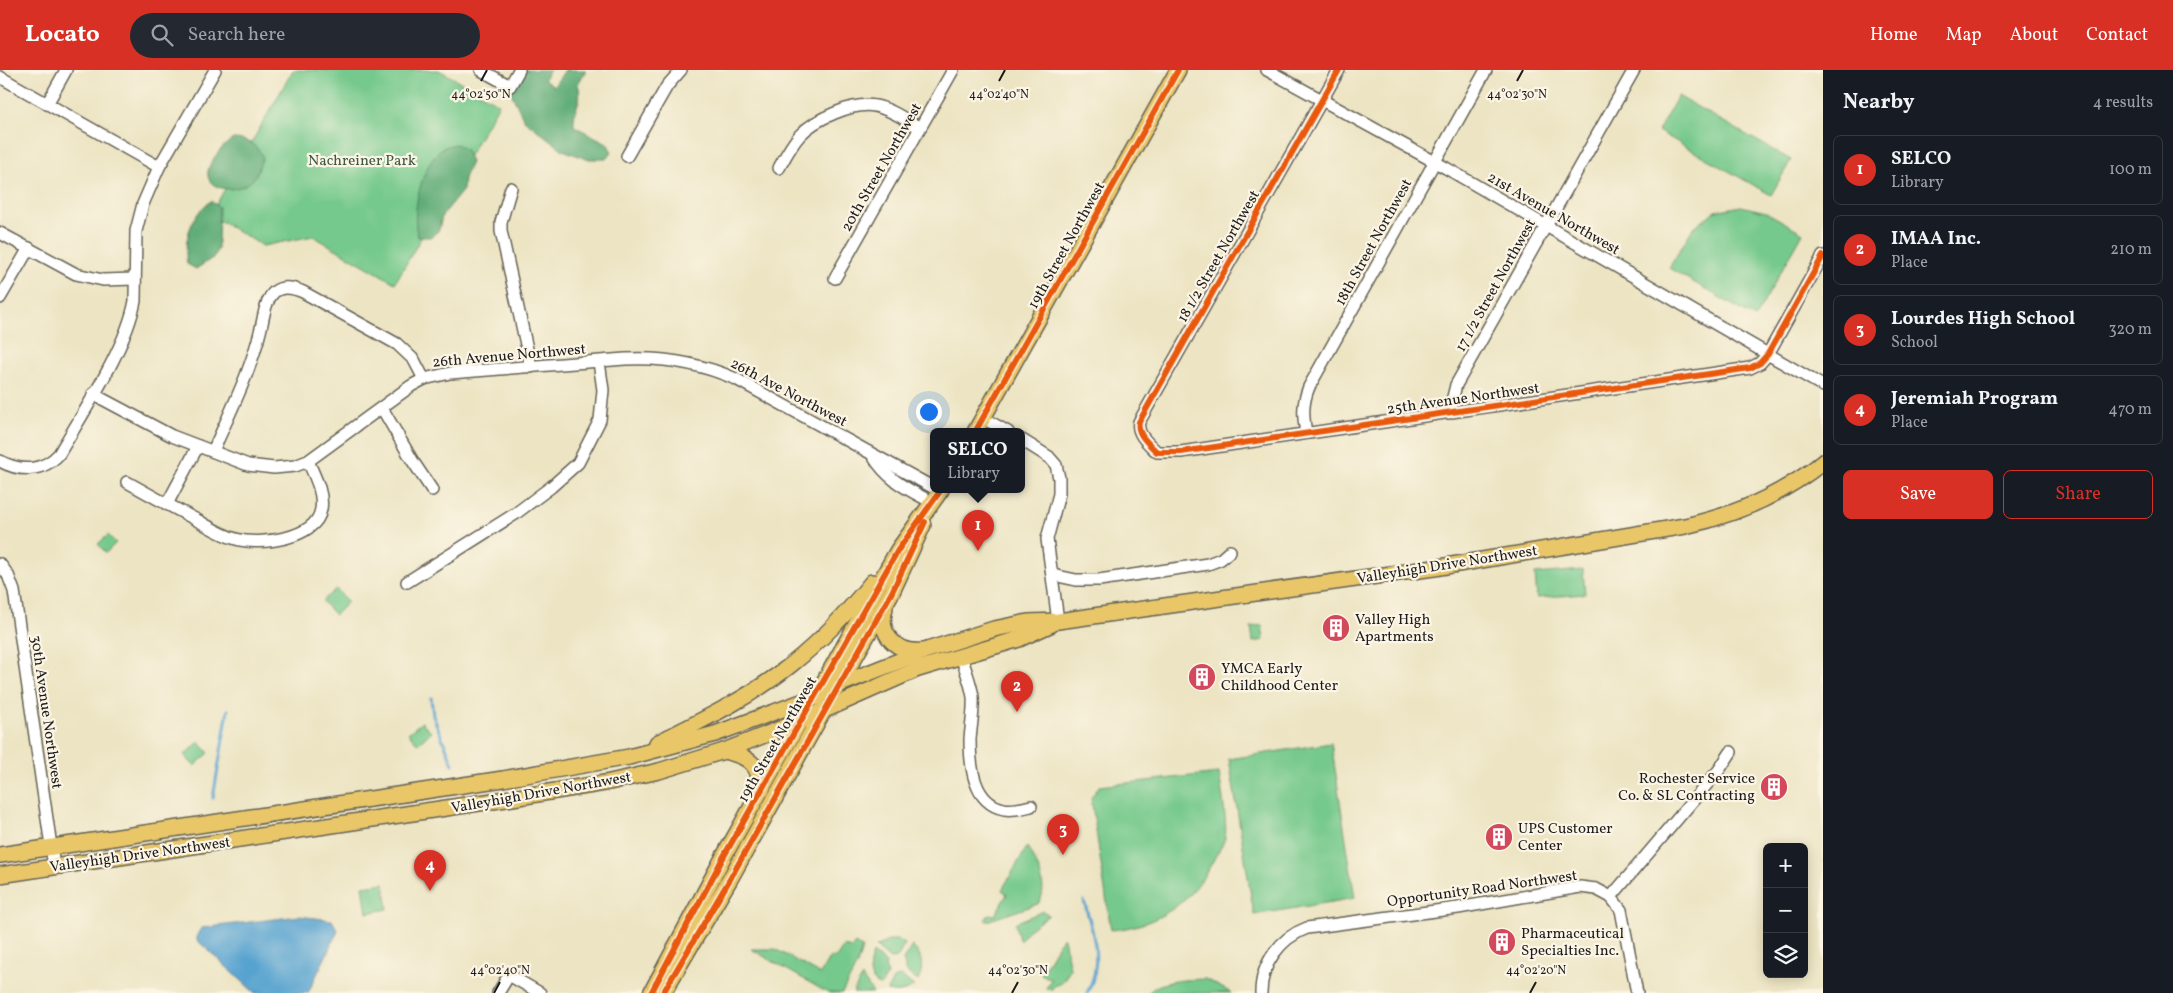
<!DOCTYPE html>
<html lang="en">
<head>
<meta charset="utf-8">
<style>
  :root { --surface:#171b24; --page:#242831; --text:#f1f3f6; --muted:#9ea1a6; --line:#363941; --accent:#d93025 }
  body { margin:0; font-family:Vollkorn,serif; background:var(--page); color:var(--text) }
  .controls { position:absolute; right:15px; bottom:15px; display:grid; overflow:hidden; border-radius:8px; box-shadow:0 2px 12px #0003 }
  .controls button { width:45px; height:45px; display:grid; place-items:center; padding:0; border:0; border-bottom:1px solid var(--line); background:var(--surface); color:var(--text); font:25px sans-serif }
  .you { position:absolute; left:928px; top:341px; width:18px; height:18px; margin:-12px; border:4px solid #fff; border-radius:50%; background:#1a73e8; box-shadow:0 0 0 8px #1a73e833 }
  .badge { display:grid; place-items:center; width:32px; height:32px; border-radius:50%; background:var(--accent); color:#fff; font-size:16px; font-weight:700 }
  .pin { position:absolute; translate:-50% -41px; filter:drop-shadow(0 1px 2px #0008) }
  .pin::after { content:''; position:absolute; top:26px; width:18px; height:15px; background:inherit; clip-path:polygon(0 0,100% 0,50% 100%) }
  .popup { position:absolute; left:930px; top:358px; width:95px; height:65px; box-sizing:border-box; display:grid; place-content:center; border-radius:8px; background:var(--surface); filter:drop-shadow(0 1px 4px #0005); font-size:16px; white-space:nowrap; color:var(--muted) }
  .popup b { font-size:19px; color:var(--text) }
  .popup::after { content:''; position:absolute; left:50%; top:100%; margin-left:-10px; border:10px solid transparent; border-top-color:var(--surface) }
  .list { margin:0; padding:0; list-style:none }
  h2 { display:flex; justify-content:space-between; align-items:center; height:65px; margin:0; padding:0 20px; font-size:21px }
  h2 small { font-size:16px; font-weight:400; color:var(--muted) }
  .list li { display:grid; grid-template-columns:32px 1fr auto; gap:15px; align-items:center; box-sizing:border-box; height:70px; margin:0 10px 10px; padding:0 10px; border:1px solid var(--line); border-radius:8px }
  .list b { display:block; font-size:19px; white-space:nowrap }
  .list p { margin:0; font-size:16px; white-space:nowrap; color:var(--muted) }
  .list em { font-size:16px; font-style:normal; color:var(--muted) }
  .actions { display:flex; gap:10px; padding:15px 20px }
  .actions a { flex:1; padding:11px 0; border:1px solid var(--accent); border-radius:8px; text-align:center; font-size:18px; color:var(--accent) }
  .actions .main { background:var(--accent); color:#fff }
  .icon { flex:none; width:28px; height:28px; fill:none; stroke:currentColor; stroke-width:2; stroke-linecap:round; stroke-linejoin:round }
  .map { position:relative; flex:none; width:1823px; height:923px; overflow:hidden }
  header { display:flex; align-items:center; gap:30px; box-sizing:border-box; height:70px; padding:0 25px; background:var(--accent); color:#fff }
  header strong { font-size:24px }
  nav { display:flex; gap:28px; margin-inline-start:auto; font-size:18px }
  .search { width:350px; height:45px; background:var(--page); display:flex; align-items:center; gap:12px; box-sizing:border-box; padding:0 18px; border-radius:28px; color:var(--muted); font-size:19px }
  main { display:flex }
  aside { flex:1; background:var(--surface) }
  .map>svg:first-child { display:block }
</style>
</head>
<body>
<header>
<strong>Locato</strong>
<div class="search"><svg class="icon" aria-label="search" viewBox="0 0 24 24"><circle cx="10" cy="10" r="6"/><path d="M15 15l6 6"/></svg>Search here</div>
<nav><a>Home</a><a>Map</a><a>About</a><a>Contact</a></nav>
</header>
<main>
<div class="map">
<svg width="1823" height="923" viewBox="0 0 1823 923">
  <rect width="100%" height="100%" fill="#fcf5e5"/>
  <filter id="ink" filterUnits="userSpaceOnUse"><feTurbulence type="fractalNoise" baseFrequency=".02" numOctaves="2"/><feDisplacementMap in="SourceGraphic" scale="10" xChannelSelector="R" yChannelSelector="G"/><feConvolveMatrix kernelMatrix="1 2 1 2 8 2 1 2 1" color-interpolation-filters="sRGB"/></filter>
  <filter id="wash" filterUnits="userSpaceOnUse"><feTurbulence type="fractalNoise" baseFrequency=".0096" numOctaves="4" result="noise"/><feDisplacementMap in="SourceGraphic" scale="20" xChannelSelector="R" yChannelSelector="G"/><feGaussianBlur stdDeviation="1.12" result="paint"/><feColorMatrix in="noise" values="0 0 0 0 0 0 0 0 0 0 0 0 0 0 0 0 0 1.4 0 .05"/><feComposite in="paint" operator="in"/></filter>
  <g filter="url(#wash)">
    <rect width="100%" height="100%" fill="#ece4c2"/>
    <g fill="#76c98c" stroke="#497254">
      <path d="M293 0H439L499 34 395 213 313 166 263 176 210 145Z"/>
      <path d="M1678 26 1791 90 1771 125 1658 61Z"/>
      <path d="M1741 136 1766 142 1803 163 1755 248 1669 198 1693 158 1715 141Z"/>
      <path d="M108 465 116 473 106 483 98 474Z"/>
      <path d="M1583 500 1585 524 1537 528 1535 504Z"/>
      <path d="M336 519 348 532 335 545 322 531Z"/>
      <path d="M1262 555 1264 570 1253 572 1251 557Z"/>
      <path d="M422 652 431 662 418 674 408 663Z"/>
      <path d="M199 672 209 683 194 696 184 685Z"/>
      <path d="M1331 673 1355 828 1254 845 1229 689Z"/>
      <path d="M1219 703C1221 716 1228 757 1225 768 1223 776 1216 784 1213 791 1191 833 1158 856 1111 860L1091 728 1099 716Z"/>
      <path d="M1027 777C1037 793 1050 818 1038 834L987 851 985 850 989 844 995 845 1007 824 1002 820Z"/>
      <path d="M384 813 388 839 367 843 363 816Z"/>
      <path d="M1043 841 1049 845 1027 861 1021 870H1019L1015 853Z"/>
      <path d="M1062 868H1064L1070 899 1062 913 1054 916 1051 920 1046 918 1051 909 1041 904Z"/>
      <path d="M890 870H898L905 874 897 888 890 889 876 877Z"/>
      <path d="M855 873 862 878 857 895 842 923H828L751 879H775L820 904 830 887 836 888 844 876 851 878Z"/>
      <path d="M912 876C923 886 924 898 918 911L905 901V895L903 890Z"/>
      <path d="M873 883 886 893 885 898 888 904 881 916C867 910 868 896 873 883Z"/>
      <path d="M901 906 914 916C905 923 897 923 887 921L893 909Z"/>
      <path d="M862 907 873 923H853Z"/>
      <path d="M1205 909 1232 923H1148C1161 909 1187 910 1205 909Z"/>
    </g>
    <g fill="#60ad78" stroke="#3e644a">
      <path d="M520 0H550L544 9 554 16 565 0H586L578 14C584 31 572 39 574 56L607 73 612 82 606 89H586L563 80 524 50 511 23V15Z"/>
      <path d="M233 69C248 69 255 74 263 86 260 94 258 102 254 108 238 128 191 120 214 88 220 80 224 75 233 69Z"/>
      <path d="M456 74 466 80 471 92 464 108 463 120 442 146 439 160 431 167H418C410 145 422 94 441 79 445 76 452 75 456 74Z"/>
      <path d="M211 131 219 137 218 179 214 187 196 199 187 194C183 171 191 144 211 131Z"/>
    </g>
    <path fill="#57a3d0" stroke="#3a6076" d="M299 846 332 850 338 861 308 923H255L197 870V865L201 858Z"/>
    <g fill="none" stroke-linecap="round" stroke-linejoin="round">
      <g stroke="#57a3d0" stroke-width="3">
        <path d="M431 628 433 646 453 694"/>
        <path d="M213 728 228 640"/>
        <path d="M1084 831C1093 862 1104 893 1087 923"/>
      </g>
    </g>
  </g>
  <g filter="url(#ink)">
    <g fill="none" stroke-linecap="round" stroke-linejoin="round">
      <defs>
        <g id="minor">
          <path d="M481 0 510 16 519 0"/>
          <path d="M1267 0 1446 98 1823 316"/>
          <path d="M1339 0 1139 352C1136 364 1149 374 1157 382H1181L1750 298 1760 293 1768 284 1823 186"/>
          <path d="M0 7 159 97"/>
          <path d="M47 34 66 0"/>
          <path d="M627 86 667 16 681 0"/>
          <path d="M779 98C785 87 791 75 800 65 815 49 853 32 875 36 891 39 906 50 920 58"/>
          <path d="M511 118 501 152V161L531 297"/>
          <path d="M0 163 76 204 103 210 135 209"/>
          <path d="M835 208 953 0"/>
          <path d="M0 228 29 178"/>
          <path d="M93 324 172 366 248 395 274 398 295 396 308 391 411 316 424 309 450 303 625 289C664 287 700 293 736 309L934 418"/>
          <path d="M382 338 412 390 432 420"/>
          <path d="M1449 343 1456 315 1634 0"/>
          <path d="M983 348 1008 362"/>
          <path d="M1306 363C1303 346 1302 334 1309 317L1486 0"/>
          <path d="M1022 370 1049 387 1056 395 1059 408V424L1047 469 1058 551"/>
          <path d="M213 381C231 340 251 301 261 258 264 246 265 231 274 222 283 215 294 218 303 222L397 274 414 290 424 309"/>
          <path d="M873 386C888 411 908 419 933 433"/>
          <path d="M0 391C20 402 43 402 59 384 84 341 126 279 135 231L136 161 143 134 159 97 215 0"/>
          <path d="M127 412C150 425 172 437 195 449 208 456 221 465 236 469 259 476 317 469 321 439 324 423 314 405 308 391"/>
          <path d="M167 434 198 376"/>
          <path d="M0 494 8 505 14 521 54 797"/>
          <path d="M1053 505 1076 510H1099L1208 494 1221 489 1230 481"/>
          <path d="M407 512 515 444 551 417 578 393 600 350 603 320 599 292"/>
          <path d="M961 586C965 599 971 613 973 627 974 641 971 656 970 669 970 695 973 733 1004 739 1013 741 1023 738 1031 736"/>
          <path d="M1611 827 1719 700 1731 682"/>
          <path d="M498 923 509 905 540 923"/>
          <path d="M1261 923C1261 894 1280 868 1307 858L1458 838 1580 817 1596 819 1611 827 1621 840 1637 923"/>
        </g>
        <g id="major">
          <path d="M975 362 1178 0"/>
          <path d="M885 539C877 564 897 584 923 581"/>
          <path d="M837 618 892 522 923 455"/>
          <path d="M815 628 898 480 941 420"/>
          <path d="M657 673C703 650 751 627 792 594 822 570 848 542 872 512"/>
          <path d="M724 681C750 687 758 693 762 720"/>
          <path d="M0 785 503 709 629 687 715 664 815 627 838 615 927 580 994 559 1028 552 1058 551 1434 498 1685 456C1735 445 1783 424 1823 392"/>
          <path d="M0 805 506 729 605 713 659 701 724 681 800 651 918 599 1019 569 1052 554"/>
          <path d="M651 923 724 786 801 649"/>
          <path d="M663 923 730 809 825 638"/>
        </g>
      </defs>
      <use href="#minor" stroke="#656256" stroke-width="14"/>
      <use href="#major" stroke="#656256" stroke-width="18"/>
      <use href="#minor" stroke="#fff" stroke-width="11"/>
      <use href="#major" stroke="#e9c769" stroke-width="15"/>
      <defs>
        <g id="cycleway">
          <path d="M1339 0 1139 352C1136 364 1149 374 1157 382H1181L1750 298 1760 293 1768 284 1823 186"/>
          <path d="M975 362 1178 0"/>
          <path d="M651 923 724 786 898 480 941 420"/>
          <path d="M663 923 730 809 892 522 925 452"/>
        </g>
      </defs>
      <use href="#cycleway" stroke="#fcf5e5" stroke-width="9"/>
      <use href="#cycleway" stroke="#e8590c" stroke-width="6"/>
    </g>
  </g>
  <path fill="none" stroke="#1c1c1c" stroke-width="2" d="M481 11 487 0M999 11 1005 0M1517 11 1523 0M494 923 500 912M1012 923 1018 912M1530 923 1536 912"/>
  <defs>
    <symbol id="building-disc" viewBox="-11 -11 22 22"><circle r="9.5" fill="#d1495b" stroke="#fcf5e5"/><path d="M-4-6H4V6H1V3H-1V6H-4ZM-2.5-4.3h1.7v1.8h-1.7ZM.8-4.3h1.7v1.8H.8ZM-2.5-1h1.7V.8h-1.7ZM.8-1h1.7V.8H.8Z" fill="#fff"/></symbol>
  </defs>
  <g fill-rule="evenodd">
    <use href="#building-disc" x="1320" y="542" width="32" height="32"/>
    <use href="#building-disc" x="1186" y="591" width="32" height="32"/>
    <use href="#building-disc" x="1758" y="701" width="32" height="32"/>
    <use href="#building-disc" x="1483" y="751" width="32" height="32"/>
    <use href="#building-disc" x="1486" y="856" width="32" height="32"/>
  </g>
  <g text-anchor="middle" stroke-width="4.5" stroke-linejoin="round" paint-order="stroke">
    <g font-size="15" fill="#3c5943" stroke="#fcf5e5">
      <text x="362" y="95">Nachreiner Park</text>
    </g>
    <g font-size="15" fill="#1c1c1c" stroke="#fcf5e5">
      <text transform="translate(881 97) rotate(-60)" y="5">20th Street Northwest</text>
      <text transform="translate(1554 143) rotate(30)" y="5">21st Avenue Northwest</text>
      <text transform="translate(1373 172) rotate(-61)" y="5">18th Street Northwest</text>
      <text transform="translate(1066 175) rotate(-61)" y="5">19th Street Northwest</text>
      <text transform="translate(1218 186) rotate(-60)" y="5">18 1/2 Street Northwest</text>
      <text transform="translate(1495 215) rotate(-61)" y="5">17 1/2 Street Northwest</text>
      <text transform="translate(509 285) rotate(-5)" y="5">26th Avenue Northwest</text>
      <text transform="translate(789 322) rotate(28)" y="5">26th Ave Northwest</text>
      <text transform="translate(1463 328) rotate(-8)" y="5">25th Avenue Northwest</text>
      <text transform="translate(1447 494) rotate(-9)" y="5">Valleyhigh Drive Northwest</text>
      <text transform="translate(47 642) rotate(82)" y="5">30th Avenue Northwest</text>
      <text transform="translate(777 669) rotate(-60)" y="5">19th Street Northwest</text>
      <text transform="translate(541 722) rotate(-10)" y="5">Valleyhigh Drive Northwest</text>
      <text transform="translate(140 784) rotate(-8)" y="5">Valleyhigh Drive Northwest</text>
      <text transform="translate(1482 818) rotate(-8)" y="5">Opportunity Road Northwest</text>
    </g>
    <g font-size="15" fill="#1c1c1c" stroke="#fcf5e5" text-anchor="start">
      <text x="1355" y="554">Valley High<tspan x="1355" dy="17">Apartments</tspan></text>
      <text x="1221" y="603">YMCA Early<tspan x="1221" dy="17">Childhood Center</tspan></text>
      <text x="1755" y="713" text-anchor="end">Rochester Service<tspan x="1755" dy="17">Co. &amp; SL Contracting</tspan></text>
      <text x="1518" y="763">UPS Customer<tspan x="1518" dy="17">Center</tspan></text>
      <text x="1521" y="868">Pharmaceutical<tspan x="1521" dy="17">Specialties Inc.</tspan></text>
    </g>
  </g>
  <g font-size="12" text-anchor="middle" fill="#1c1c1c" stroke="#fcf5e5" stroke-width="4.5" stroke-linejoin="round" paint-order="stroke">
    <text x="999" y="28">44°02'40"N</text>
    <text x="481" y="28">44°02'50"N</text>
    <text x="1517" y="28">44°02'30"N</text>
    <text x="500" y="904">44°02'40"N</text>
    <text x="1018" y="904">44°02'30"N</text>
    <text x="1536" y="904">44°02'20"N</text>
  </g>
</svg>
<div class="controls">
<button>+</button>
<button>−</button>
<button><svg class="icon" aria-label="layers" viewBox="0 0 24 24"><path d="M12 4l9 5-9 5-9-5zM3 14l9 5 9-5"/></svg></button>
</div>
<div class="you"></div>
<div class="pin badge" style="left:978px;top:481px">1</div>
<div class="popup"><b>SELCO</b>Library</div>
<div class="pin badge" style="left:1017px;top:642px">2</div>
<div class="pin badge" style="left:1063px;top:785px">3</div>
<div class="pin badge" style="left:430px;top:821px">4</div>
</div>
<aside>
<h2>Nearby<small>4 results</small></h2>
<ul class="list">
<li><span class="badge">1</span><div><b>SELCO</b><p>Library</p></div><em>100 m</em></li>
<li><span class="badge">2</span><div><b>IMAA Inc.</b><p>Place</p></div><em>210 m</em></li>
<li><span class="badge">3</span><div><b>Lourdes High School</b><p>School</p></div><em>320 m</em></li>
<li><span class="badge">4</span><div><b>Jeremiah Program</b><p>Place</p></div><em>470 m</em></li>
</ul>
<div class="actions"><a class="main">Save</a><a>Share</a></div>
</aside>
</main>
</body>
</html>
